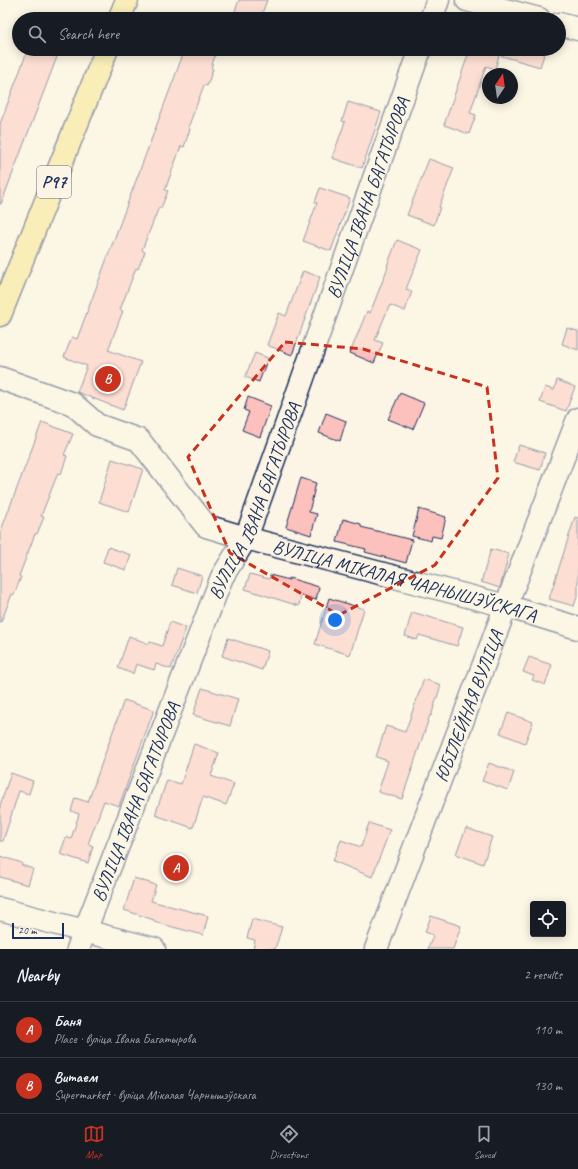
<!DOCTYPE html>
<html lang="en">
<head>
<meta charset="utf-8">
<style>
  :root { --surface:#171b24; --page:#242831; --text:#f1f3f6; --muted:#9ea1a6; --line:#363941; --accent:#c8321e }
  body { margin:0; font-family:Caveat,sans-serif; background:var(--page); color:var(--text) }
  .controls { position:absolute; right:12px; bottom:12px; display:grid; overflow:hidden; border-radius:4px; box-shadow:0 2px 10px #0003 }
  .controls button { width:36px; height:36px; display:grid; place-items:center; padding:0; border:0; border-bottom:1px solid var(--line); background:var(--surface); color:var(--text); font:20px sans-serif }
  .compass { position:absolute; left:482px; top:68px; width:36px; height:36px; border-radius:50%; background:var(--surface); box-shadow:0 2px 10px #0003; rotate:13deg }
  .scale { position:absolute; left:12px; bottom:10px; width:52px; box-sizing:border-box; padding-left:4px; border:2px solid #1b2f5e; border-top:0; font-size:11px; line-height:14px; white-space:nowrap; color:#1b2f5e; -webkit-text-stroke:3px #fcf5e5; paint-order:stroke }
  .you { position:absolute; left:335px; top:620px; width:14px; height:14px; margin:-10px; border:3px solid #fff; border-radius:50%; background:#1a73e8; box-shadow:0 0 0 6px #1a73e833 }
  .badge { display:grid; place-items:center; width:26px; height:26px; border-radius:50%; background:var(--accent); color:#fff; font-size:13px; font-weight:700 }
  .pin { position:absolute; translate:-50% -50%; border:2px solid #fff; box-shadow:0 1px 4px #0006 }
  .list { margin:0; padding:0; list-style:none }
  h2 { display:flex; justify-content:space-between; align-items:center; height:52px; margin:0; padding:0 16px; font-size:17px }
  h2 small { font-size:13px; font-weight:400; color:var(--muted) }
  .list li { display:grid; grid-template-columns:26px 1fr auto; gap:12px; align-items:center; box-sizing:border-box; height:56px; padding:0 16px; border-top:1px solid var(--line) }
  .list b { display:block; font-size:15px; white-space:nowrap }
  .list p { margin:0; font-size:13px; white-space:nowrap; color:var(--muted) }
  .list em { font-size:13px; font-style:normal; color:var(--muted) }
  .icon { flex:none; width:22px; height:22px; fill:none; stroke:currentColor; stroke-width:2; stroke-linecap:round; stroke-linejoin:round }
  .map { position:relative; flex:none; width:578px; height:949px; overflow:hidden }
  .search { position:absolute; background:var(--surface); box-shadow:0 2px 10px #0003; left:12px; right:12px; top:12px; height:44px; display:flex; align-items:center; gap:10px; box-sizing:border-box; padding:0 14px; border-radius:22px; color:var(--muted); font-size:15px }
  .sheet { height:164px; background:var(--surface) }
  nav { display:flex; justify-content:space-around; align-items:center; box-sizing:border-box; height:56px; border-top:1px solid var(--line); background:var(--surface); font-size:11px; color:var(--muted) }
  nav a { display:grid; justify-items:center; gap:2px }
  nav .on { color:var(--accent) }
  .map>svg:first-child { display:block }
</style>
</head>
<body>
<div class="map">
<svg width="578" height="949" viewBox="0 0 578 949">
  <rect width="100%" height="100%" fill="#fcf5e5"/>
  <filter id="ink" filterUnits="userSpaceOnUse"><feTurbulence type="fractalNoise" baseFrequency=".025" numOctaves="2"/><feDisplacementMap in="SourceGraphic" scale="8" xChannelSelector="R" yChannelSelector="G"/><feConvolveMatrix kernelMatrix="1 2 1 2 8 2 1 2 1" color-interpolation-filters="sRGB"/></filter>
  <g filter="url(#ink)">
    <g fill="#fcc0bd" stroke="#1b2f5e">
      <path d="M239 0H267L260 19H247L234 14Z"/>
      <path d="M28 49H60L1 204H0V124Z"/>
      <path d="M185 49H217L211 68 213 69 207 86 204 85 188 128 190 129 184 147 181 146 165 190 168 191 161 208 159 207 142 250 145 252 138 269 136 268 120 310 123 311 121 316 108 350 141 362 123 410 77 392 87 366 64 357 72 337 77 339Z"/>
      <path d="M470 49H546L540 67 499 55 495 69 486 66 470 113 476 115 469 134 444 125Z"/>
      <path d="M348 102 381 112 362 168 332 158 345 122 342 121Z"/>
      <path d="M429 159 454 168 439 207H440L434 225 407 215Z"/>
      <path d="M320 188 350 198 331 251 303 241 317 203 315 202Z"/>
      <path d="M397 240 422 250 406 289 412 291 405 311 390 305 385 316 375 340 383 343 374 363 350 353 367 311 370 313 388 267 387 266Z"/>
      <path d="M303 271 320 277 292 355 267 345 279 313 286 316Z"/>
      <path d="M567 328 578 331V350L562 344Z"/>
      <path d="M255 353 268 358 259 382 245 377Z"/>
      <path d="M557 380 575 387 566 411 540 402 545 387 554 390Z"/>
      <path d="M400 393 424 403 413 429 388 419Z"/>
      <path d="M248 397 271 406 260 437 242 430 249 412 244 410Z"/>
      <path d="M326 413 346 421 340 441 319 433Z"/>
      <path d="M42 422 73 434 64 455 67 456 61 474 58 473 41 516 44 517 37 534H35L19 576 21 577 14 595 12 594 1 622H0V533Z"/>
      <path d="M519 445 545 453 540 470 513 462Z"/>
      <path d="M112 459 143 469 129 512 99 502Z"/>
      <path d="M301 478 316 483 309 512 317 514 311 535 286 527Z"/>
      <path d="M419 509 446 517 441 538 432 536 431 541 412 536Z"/>
      <path d="M575 517 578 518V594L574 606 549 599Z"/>
      <path d="M343 519 361 524V527L412 540 406 563 365 552 366 549 337 542Z"/>
      <path d="M108 547 131 555 126 570 103 562Z"/>
      <path d="M491 549 509 554 500 588 481 582Z"/>
      <path d="M177 568 202 576 197 593 172 585Z"/>
      <path d="M250 574 269 579 270 575 289 580V578L319 587 316 600 301 595 299 606 245 589Z"/>
      <path d="M329 598 364 609 350 655 315 644Z"/>
      <path d="M412 612 463 627 457 646 419 635 417 640 405 636Z"/>
      <path d="M170 622 186 628 171 669 156 664 154 670 136 664 133 674 118 668 129 636 149 644 150 642 162 646Z"/>
      <path d="M228 638 268 651 262 670 222 656Z"/>
      <path d="M529 657 552 665 545 685 532 680 534 676 523 672Z"/>
      <path d="M424 679 441 685 431 716 430 715 402 799 378 792 388 761 376 757 386 726 405 732Z"/>
      <path d="M202 688 238 699 230 726 193 715Z"/>
      <path d="M124 700 154 710 119 806 104 801 88 844 93 846 88 863 60 854 66 837 71 839 79 814 71 811 75 798 88 802Z"/>
      <path d="M508 713 533 722 525 743 500 733Z"/>
      <path d="M194 744 219 753 211 776 234 784 226 805 203 797 193 828 155 815 167 780 181 784Z"/>
      <path d="M489 763 514 772 508 790 482 781Z"/>
      <path d="M11 773 33 781 29 794 19 791 3 841H0V805Z"/>
      <path d="M369 823 390 830 372 877 333 861 341 840 361 847Z"/>
      <path d="M466 828 492 837 483 864 456 854Z"/>
      <path d="M0 856 22 863 21 865 33 869 28 885 0 877Z"/>
      <path d="M172 859 185 863 180 877 167 873Z"/>
      <path d="M134 878 156 885 151 901 208 916 203 935 154 922V920L124 910Z"/>
      <path d="M431 916 461 926 453 949H428L433 935 425 932Z"/>
      <path d="M252 919 282 927 275 949H253L255 940 247 938Z"/>
    </g>
    <g fill="none" stroke-linecap="round" stroke-linejoin="round">
      <defs>
        <g id="minor">
          <path d="M467 0 539 19"/>
          <path d="M431 19 438 0"/>
          <path d="M559 24 578 29"/>
          <path id="s1" d="M0 378 73 404 97 425 139 440 206 526 246 538 506 606 578 628"/>
          <path d="M0 909 154 949"/>
          <path id="s2" d="M78 949 222 577 246 538 420 49"/>
          <path id="s3" d="M376 949 506 606 578 419"/>
        </g>
        <g id="major">
          <path d="M119 19 127 0"/>
          <path d="M0 315 107 49"/>
        </g>
      </defs>
      <use href="#minor" stroke="#1b2f5e" stroke-width="25"/>
      <use href="#major" stroke="#1b2f5e" stroke-width="25"/>
      <use href="#minor" stroke="#fcf5e5" stroke-width="22"/>
      <use href="#major" stroke="#f6e281" stroke-width="22"/>
    </g>
  </g>
  <path d="M0 0H578V949H0ZM285 342 363 349 487 387 498 478 435 565 339 615 230 553 188 457Z" fill="#fcf5e5" fill-opacity=".55" fill-rule="evenodd"/>
  <path fill="none" stroke="#c8321e" stroke-width="3" stroke-dasharray="8 5" stroke-linejoin="round" d="M285 342 363 349 487 387 498 478 435 565 339 615 230 553 188 457Z"/>
  <g text-anchor="middle" stroke-width="3" stroke-linejoin="round" paint-order="stroke">
    <rect fill="#fcf5e5" stroke="#5e6a86" stroke-width="1" x="37" y="166" width="34" height="32" rx="3"/>
    <g font-size="18" font-weight="bold" fill="#1b2f5e">
      <text x="54" y="188">Р97</text>
    </g>
    <g font-size="19" fill="#1b2f5e" stroke="#fcf5e5">
      <text dy="7" stroke="none"><textPath href="#s2" startOffset="806">ВУЛІЦА ІВАНА БАГАТЫРОВА</textPath></text>
      <text dy="7" stroke="none"><textPath href="#s2" startOffset="482">ВУЛІЦА ІВАНА БАГАТЫРОВА</textPath></text>
      <text dy="7" stroke="none"><textPath href="#s1" startOffset="469">ВУЛІЦА МІКАЛАЯ ЧАРНЫШЭЎСКАГА</textPath></text>
      <text dy="7" stroke="none"><textPath href="#s3" startOffset="260">ЮБІЛЕЙНАЯ ВУЛІЦА</textPath></text>
      <text dy="7" stroke="none"><textPath href="#s2" startOffset="158">ВУЛІЦА ІВАНА БАГАТЫРОВА</textPath></text>
    </g>
  </g>
</svg>
<div class="controls">
<button><svg class="icon" aria-label="locate" viewBox="0 0 24 24"><circle cx="12" cy="12" r="6"/><path d="M12 2v4M12 18v4M2 12h4M18 12h4"/></svg></button>
</div>
<svg class="compass" viewBox="-18 -18 36 36"><path d="M0-13l5 13h-10z" fill="#e53935"/><path d="M0 13l5-13h-10z" fill="#9ea1a6"/></svg>
<div class="scale">20 m</div>
<div class="you"></div>
<div class="pin badge" style="left:176px;top:868px">A</div>
<div class="pin badge" style="left:108px;top:379px">B</div>
<div class="search"><svg class="icon" aria-label="search" viewBox="0 0 24 24"><circle cx="10" cy="10" r="6"/><path d="M15 15l6 6"/></svg>Search here</div>
</div>
<section class="sheet">
<h2>Nearby<small>2 results</small></h2>
<ul class="list">
<li><span class="badge">A</span><div><b>Баня</b><p>Place · вуліца Івана Багатырова</p></div><em>110 m</em></li>
<li><span class="badge">B</span><div><b>Витаем</b><p>Supermarket · вуліца Мікалая Чарнышэўскага</p></div><em>130 m</em></li>
</ul>
</section>
<nav>
<a class="on"><svg class="icon" aria-label="map" viewBox="0 0 24 24"><path d="M3 6l6-2 6 2 6-2v14l-6 2-6-2-6 2zM9 4v14M15 6v14"/></svg>Map</a>
<a><svg class="icon" aria-label="directions" viewBox="0 0 24 24"><path d="M12 3l9 9-9 9-9-9zM9 14v-3h6M13 9l2 2-2 2"/></svg>Directions</a>
<a><svg class="icon" aria-label="saved" viewBox="0 0 24 24"><path d="M7 4h10v16l-5-4-5 4z"/></svg>Saved</a>
</nav>
</body>
</html>
